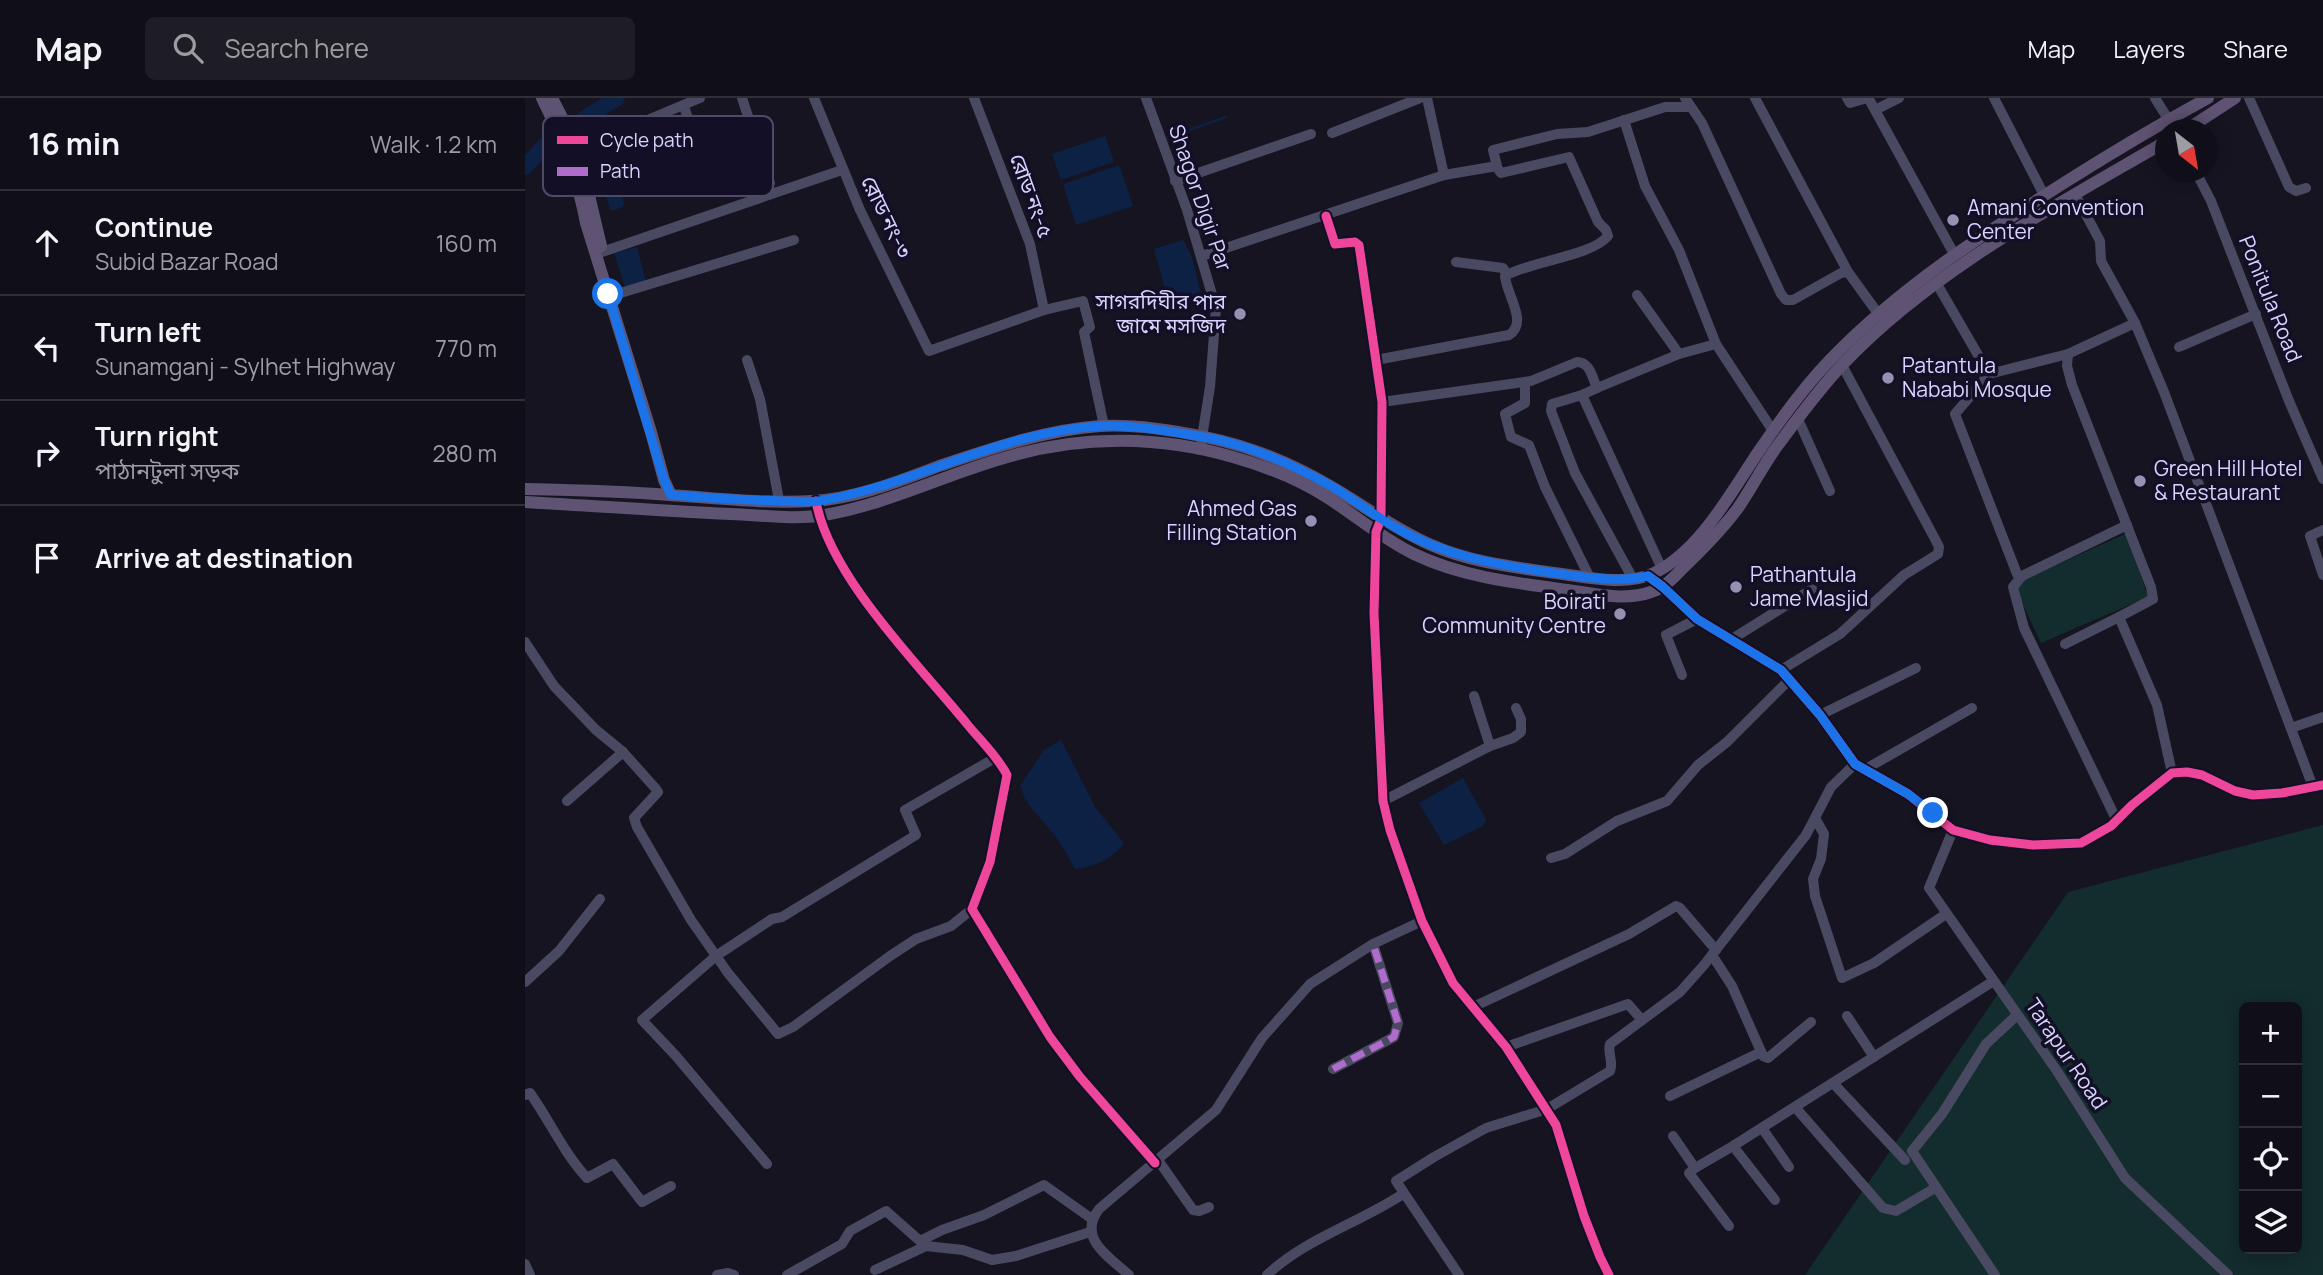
<!DOCTYPE html>
<html lang="en">
<head>
<meta charset="utf-8">
<style>
  :root { --surface:#100f19; --page:#1e1d26; --text:#f1f3f6; --muted:#9c9ca2; --line:#302f38 }
  body { margin:0; font-family:Manrope,"Noto Sans Bengali",sans-serif; background:var(--page); color:var(--text) }
  .controls { position:absolute; right:21px; bottom:21px; display:grid; overflow:hidden; border-radius:10px; box-shadow:0 4px 18px #0003 }
  .controls button { width:63px; height:63px; display:grid; place-items:center; padding:0; border:0; border-bottom:2px solid var(--line); background:var(--surface); color:var(--text); font:35px sans-serif }
  .compass { position:absolute; left:1630px; top:21px; width:63px; height:63px; border-radius:50%; background:var(--surface); box-shadow:0 4px 18px #0003; rotate:149deg }
  .stop { position:absolute; width:21px; height:21px; margin:-16px; border:5px solid #1a73e8; border-radius:50%; background:#fff }
  .stop.end { background:#1a73e8; border-color:#fff; box-shadow:0 2px 7px #0008 }
  .list { margin:0; padding:0; list-style:none }
  h2 { display:flex; justify-content:space-between; align-items:center; height:91px; margin:0; padding:0 28px; font-size:30px }
  h2 small { font-size:23px; font-weight:400; color:var(--muted) }
  .list li { display:grid; grid-template-columns:46px 1fr auto; gap:21px; align-items:center; box-sizing:border-box; height:105px; padding:0 28px; border-top:2px solid var(--line) }
  .list b { display:block; font-size:26px; white-space:nowrap }
  .list p { margin:0; font-size:23px; white-space:nowrap; color:var(--muted) }
  .list em { font-size:23px; font-style:normal; color:var(--muted) }
  .icon { flex:none; width:38px; height:38px; fill:none; stroke:currentColor; stroke-width:2; stroke-linecap:round; stroke-linejoin:round }
  .map { position:relative; flex:none; width:1798px; height:1177px; overflow:hidden }
  header { display:flex; align-items:center; gap:42px; box-sizing:border-box; height:98px; padding:0 35px; background:var(--surface); border-bottom:2px solid var(--line) }
  header strong { font-size:33px }
  nav { display:flex; gap:38px; margin-inline-start:auto; font-size:24px }
  .search { width:490px; height:63px; background:var(--page); display:flex; align-items:center; gap:18px; box-sizing:border-box; padding:0 24px; border-radius:10px; color:var(--muted); font-size:26px }
  main { display:flex }
  aside { flex:1; background:var(--surface) }
  .map>svg:first-child { display:block }
</style>
</head>
<body>
<header>
<strong>Map</strong>
<div class="search"><svg class="icon" aria-label="search" viewBox="0 0 24 24"><circle cx="10" cy="10" r="6"/><path d="M15 15l6 6"/></svg>Search here</div>
<nav><a>Map</a><a>Layers</a><a>Share</a></nav>
</header>
<main>
<aside>
<h2>16 min<small>Walk · 1.2 km</small></h2>
<ul class="list">
<li><svg class="icon" aria-label="ahead" viewBox="0 0 24 24"><path d="M12 20V5M6 11l6-6 6 6"/></svg><div><b>Continue</b><p>Subid Bazar Road</p></div><em>160 m</em></li>
<li><svg class="icon" aria-label="left" viewBox="0 0 24 24"><path d="M17 20v-9H6M10 6l-5 5 5 5"/></svg><div><b>Turn left</b><p>Sunamganj - Sylhet Highway</p></div><em>770 m</em></li>
<li><svg class="icon" aria-label="right" viewBox="0 0 24 24"><path d="M7 20v-9h11M14 6l5 5-5 5"/></svg><div><b>Turn right</b><p>পাঠানটুলা সড়ক</p></div><em>280 m</em></li>
<li><svg class="icon" aria-label="arrive" viewBox="0 0 24 24"><path d="M6 21V4h12l-3 4 3 4H6"/></svg><div><b>Arrive at destination</b></div></li>
</ul>
</aside>
<div class="map">
<svg width="1798" height="1177" viewBox="0 0 1798 1177">
  <rect width="100%" height="100%" fill="#161421"/>
  <g fill="#132c2d" fill-rule="evenodd">
    <path d="M1602 435 1623 499 1516 545 1492 494V487L1496 483Z"/>
    <path d="M1798 727V1177H1280L1543 794ZM1719 909H1772V1151H1719Z"/>
  </g>
  <g fill="#0d2144">
    <path d="M580 38 589 64 536 82 527 56Z"/>
    <path d="M87 66 99 105 98 109 86 113 71 70Z"/>
    <path d="M594 67 608 108 551 127 538 86Z"/>
    <path d="M658 142C669 159 672 178 676 197L648 204 643 202 629 151Z"/>
    <path d="M112 149 121 184 100 189 89 155Z"/>
    <path d="M536 642 570 709 599 745C587 761 570 769 550 771 542 756 534 742 523 729 510 714 502 708 495 688L519 652Z"/>
    <path d="M938 680 961 722 958 728 919 747 894 705Z"/>
  </g>
  <g fill="none" stroke-linecap="round" stroke-linejoin="round">
    <path stroke="#0d2144" stroke-width="2.5" d="M639 41 701 19"/>
    <g stroke="#0d2144" stroke-width="16">
      <path d="M48 28 92 0"/>
      <path d="M0 69 24 43"/>
    </g>
    <g stroke="#4a4962" stroke-width="10">
      <path d="M217 0 245 85"/>
      <path d="M289 0 335 112 404 253 519 212 558 203 565 229 559 234 579 328"/>
      <path d="M449 0 505 146 519 212"/>
      <path d="M621 0 662 112 691 210 685 289 675 352"/>
      <path d="M902 0 919 77"/>
      <path d="M1160 0 1177 25 1256 196 1261 202H1268L1316 175 1323 174 1357 221"/>
      <path d="M1230 0 1323 174"/>
      <path d="M1322 0 1325 5 1342 0 1345 3 1429 156"/>
      <path d="M1469 0 1519 97"/>
      <path d="M1630 0 1650 32"/>
      <path d="M1724 0 1764 89 1771 93 1781 90"/>
      <path d="M159 8 181 78"/>
      <path d="M1350 12 1374 0"/>
      <path d="M1099 22 1120 88 1154 152 1191 246 1248 333"/>
      <path d="M807 35 895 0"/>
      <path d="M49 53 175 0"/>
      <path d="M1671 74 1686 103 1764 303 1798 381"/>
      <path d="M650 83 786 36"/>
      <path d="M1550 96 1575 143 1576 163 1610 225 1639 294 1788 689"/>
      <path d="M801 118 810 146 830 144 834 147 857 304 856 421 851 434 849 515 858 703 865 732 897 823 928 885 981 949 1031 1027 1059 1118 1075 1159 1084 1177"/>
      <path d="M77 154 317 72"/>
      <path d="M677 158 919 77 972 68 968 52 1032 36 1063 34 1140 9H1165"/>
      <path d="M931 164 978 170 982 177"/>
      <path d="M1412 186 1464 276 1543 256"/>
      <path d="M89 197 269 142"/>
      <path d="M1112 197 1154 256"/>
      <path d="M1610 225 1543 256 1542 268 1547 287 1626 489 1628 501 1594 519 1632 607 1647 675"/>
      <path d="M1654 249 1731 216"/>
      <path d="M222 262 235 301 254 402"/>
      <path d="M851 262 984 237C1004 225 981 196 980 178 1006 163 1067 158 1083 138L1081 132 1073 124 1044 59 976 75 971 68"/>
      <path d="M1464 276 1430 316 1492 476"/>
      <path d="M1000 284V305L980 316 986 339 1004 347 1020 389 1065 480"/>
      <path d="M1072 290 1154 256 1191 246"/>
      <path d="M1057 297 1027 306 1026 313 1050 375 1108 481"/>
      <path d="M857 304 1006 283 1052 264C1065 264 1067 279 1072 290L1057 297 1137 471"/>
      <path d="M1273 321 1305 393"/>
      <path d="M291 403C304 478 394 567 442 626 455 642 473 659 482 677L465 764 447 811 525 939 555 979 630 1065"/>
      <path d="M1798 432 1785 438 1798 477"/>
      <path d="M1123 478 1138 489 1172 521 1256 572 1295 617 1330 666 1383 696 1428 732 1465 742 1508 747 1556 745 1586 728 1607 707 1647 675 1662 674 1677 677 1710 693 1728 697 1757 695 1798 687"/>
      <path d="M1207 541 1287 491"/>
      <path d="M0 544 29 588 71 632 98 654 131 691 133 694 109 720 112 729 166 822 203 875 253 936 268 929 365 858 391 841 426 828 447 811"/>
      <path d="M1540 546 1594 519"/>
      <path d="M1256 572 1315 536 1379 477 1413 456 1414 449 1410 441 1317 267"/>
      <path d="M1157 577 1141 537 1172 521"/>
      <path d="M1295 617 1391 570"/>
      <path d="M1766 630 1798 619"/>
      <path d="M965 648 988 640 996 634V621L991 610"/>
      <path d="M1339 672 1447 610"/>
      <path d="M42 703 98 654"/>
      <path d="M858 703 965 648 949 598"/>
      <path d="M1290 720 1299 736 1296 761 1288 781 1290 798 1317 880 1349 865 1421 816"/>
      <path d="M1592 723 1499 530 1488 489 1497 478 1602 427"/>
      <path d="M1428 732 1404 790 1532 973 1600 1080 1703 1177"/>
      <path d="M1026 760 1040 756 1092 723 1142 703 1173 667 1202 644 1264 582"/>
      <path d="M1187 857 1207 888 1238 958 1243 960 1286 924"/>
      <path d="M0 884 34 853 75 801"/>
      <path d="M948 909 1104 836 1151 808 1155 810 1191 852"/>
      <path d="M1322 918 1349 959"/>
      <path d="M981 949 1103 906 1117 922"/>
      <path d="M808 971 869 939 873 925 848 846"/>
      <path d="M1308 985 1380 1062"/>
      <path d="M0 997 5 995C25 1023 38 1054 62 1080L88 1066 117 1104 146 1088"/>
      <path d="M1145 998 1236 954"/>
      <path d="M1270 1009 1358 1110 1371 1113 1410 1090"/>
      <path d="M1237 1030 1264 1069"/>
      <path d="M1148 1038 1170 1070 1208 1048 1467 884"/>
      <path d="M1208 1048 1250 1102"/>
      <path d="M633 1062 668 1112 674 1113 684 1109"/>
      <path d="M242 1066 151 958 117 922 191 858 247 821 257 819 391 737 380 712 470 660"/>
      <path d="M1170 1070 1164 1075 1204 1128"/>
      <path d="M0 1166 5 1177"/>
      <path d="M350 1172 401 1148 438 1152 467 1162 491 1158 565 1134"/>
      <path d="M192 1177 203 1175 209 1177"/>
      <path d="M262 1177 317 1146 325 1133 361 1113 395 1143 417 1132 459 1117 519 1087 567 1121"/>
      <path d="M604 1177C583 1158 552 1140 574 1111L691 1012 737 940 785 886 848 846 897 823"/>
      <path d="M742 1177C780 1141 834 1125 878 1096"/>
      <path d="M934 1177 871 1083 909 1059 961 1030 1022 1011 1085 973C1089 963 1082 956 1085 946L1155 894 1179 867 1281 737 1306 689 1330 666"/>
      <path d="M1470 1177 1387 1053 1417 1016 1461 946 1492 917"/>
    </g>
    <g stroke="#5e5373" stroke-width="12">
      <path d="M17 0C37 40 53 81 61 125L126 334 139 382 146 397"/>
      <path d="M27 0 53 51 76 148"/>
      <path d="M1661 32 1710 0"/>
      <path d="M0 391C48 392 96 393 144 397 192 400 240 406 288 403 331 401 377 382 417 367 468 350 521 332 575 328 609 326 647 332 680 339 724 348 766 365 805 388 838 407 868 430 904 446 948 466 996 470 1044 477 1070 481 1105 487 1129 475 1175 453 1206 394 1234 353 1255 322 1279 289 1305 262 1374 190 1458 136 1542 83 1588 54 1635 26 1683 0"/>
      <path d="M0 404C69 408 137 413 206 416 236 417 269 422 299 417 364 406 423 375 486 358 558 337 636 338 708 359 740 368 775 382 803 400 831 418 858 441 889 456 937 479 990 485 1043 492 1069 496 1101 503 1126 494 1139 490 1147 481 1156 472 1177 452 1196 433 1213 410 1227 390 1238 367 1253 347 1273 320 1294 291 1318 266 1406 173 1530 108 1640 44"/>
    </g>
    <path stroke="#b06ccc" stroke-width="7" stroke-dasharray="14 7" stroke-linecap="butt" d="M808 971 869 939 873 925 848 846"/>
    <defs>
      <g id="cycleway">
        <path d="M801 118 810 146 830 144 834 147 857 304 856 421 851 434 849 515 858 703 865 732 897 823 928 885 981 949 1031 1027 1059 1118 1075 1159 1084 1177"/>
        <path d="M291 403C304 478 394 567 442 626 455 642 473 659 482 677L465 764 447 811 525 939 555 979 630 1065"/>
        <path d="M1123 478 1138 489 1172 521 1256 572 1295 617 1330 666 1383 696 1428 732 1465 742 1508 747 1556 745 1586 728 1607 707 1647 675 1662 674 1677 677 1710 693 1728 697 1757 695 1798 687"/>
      </g>
    </defs>
    <use href="#cycleway" stroke="#130f26" stroke-width="13"/>
    <use href="#cycleway" stroke="#ed469a" stroke-width="9"/>
  </g>
  <g fill="none" stroke-linecap="round" stroke-linejoin="round">
    <path stroke="#1a73e8" stroke-width="9" d="M83 196 139 382 146 397C183 400 220 402 257 403 269 403 282 405 294 403 391 387 480 331 579 328 610 327 643 333 673 338 720 345 765 365 806 388 827 400 847 416 868 428 918 458 972 467 1029 475 1060 479 1092 485 1123 478L1138 489 1172 521 1256 572 1295 617 1330 666 1383 696 1408 715"/>
  </g>
  <g fill="#9591b1" stroke="#130f26" stroke-width="2.5">
    <circle cx="1428" cy="122" r="7"/>
    <circle cx="715" cy="216" r="7"/>
    <circle cx="1363" cy="280" r="7"/>
    <circle cx="1615" cy="383" r="7"/>
    <circle cx="786" cy="423" r="7"/>
    <circle cx="1211" cy="489" r="7"/>
    <circle cx="1095" cy="516" r="7"/>
  </g>
  <g text-anchor="middle" stroke-width="7" stroke-linejoin="round" paint-order="stroke">
    <g font-size="21" fill="#d9d4ff" stroke="#130f26">
      <text transform="translate(506 98) rotate(70)" y="7">রোড নং-৫</text>
      <text transform="translate(675 100) rotate(71)" y="7">Shagor Digir Par</text>
      <text transform="translate(361 119) rotate(64)" y="7">রোড নং-৩</text>
      <text transform="translate(1745 201) rotate(68)" y="7">Ponitula Road</text>
      <text transform="translate(1541 956) rotate(56)" y="7">Tarapur Road</text>
    </g>
    <g font-size="21" fill="#d9d4ff" stroke="#130f26" text-anchor="start">
      <text x="1442" y="117">Amani Convention<tspan x="1442" dy="24">Center</tspan></text>
      <text x="701" y="211" text-anchor="end">সাগরদিঘীর পার<tspan x="701" dy="24">জামে মসজিদ</tspan></text>
      <text x="1377" y="275">Patantula<tspan x="1377" dy="24">Nababi Mosque</tspan></text>
      <text x="1629" y="378">Green Hill Hotel<tspan x="1629" dy="24">&amp; Restaurant</tspan></text>
      <text x="772" y="418" text-anchor="end">Ahmed Gas<tspan x="772" dy="24">Filling Station</tspan></text>
      <text x="1225" y="484">Pathantula<tspan x="1225" dy="24">Jame Masjid</tspan></text>
      <text x="1081" y="511" text-anchor="end">Boirati<tspan x="1081" dy="24">Community Centre</tspan></text>
    </g>
  </g>
  <rect x="18" y="18" width="230" height="80" rx="10" fill="#130f26" stroke="#4e4a67" stroke-width="2"/>
  <rect x="32" y="38" width="31" height="8" fill="#ed469a"/>
  <rect x="32" y="69" width="31" height="9" fill="#b06ccc"/>
  <g font-size="19" fill="#d9d4ff">
    <text x="75" y="49">Cycle path</text>
    <text x="75" y="80">Path</text>
  </g>
</svg>
<div class="controls">
<button>+</button>
<button>−</button>
<button><svg class="icon" aria-label="locate" viewBox="0 0 24 24"><circle cx="12" cy="12" r="6"/><path d="M12 2v4M12 18v4M2 12h4M18 12h4"/></svg></button>
<button><svg class="icon" aria-label="layers" viewBox="0 0 24 24"><path d="M12 4l9 5-9 5-9-5zM3 14l9 5 9-5"/></svg></button>
</div>
<svg class="compass" viewBox="-18 -18 36 36"><path d="M0-13l5 13h-10z" fill="#e53935"/><path d="M0 13l5-13h-10z" fill="#9c9ca2"/></svg>
<div class="stop" style="left:83px;top:196px"></div>
<div class="stop end" style="left:1408px;top:715px"></div>
</div>
</main>
</body>
</html>
